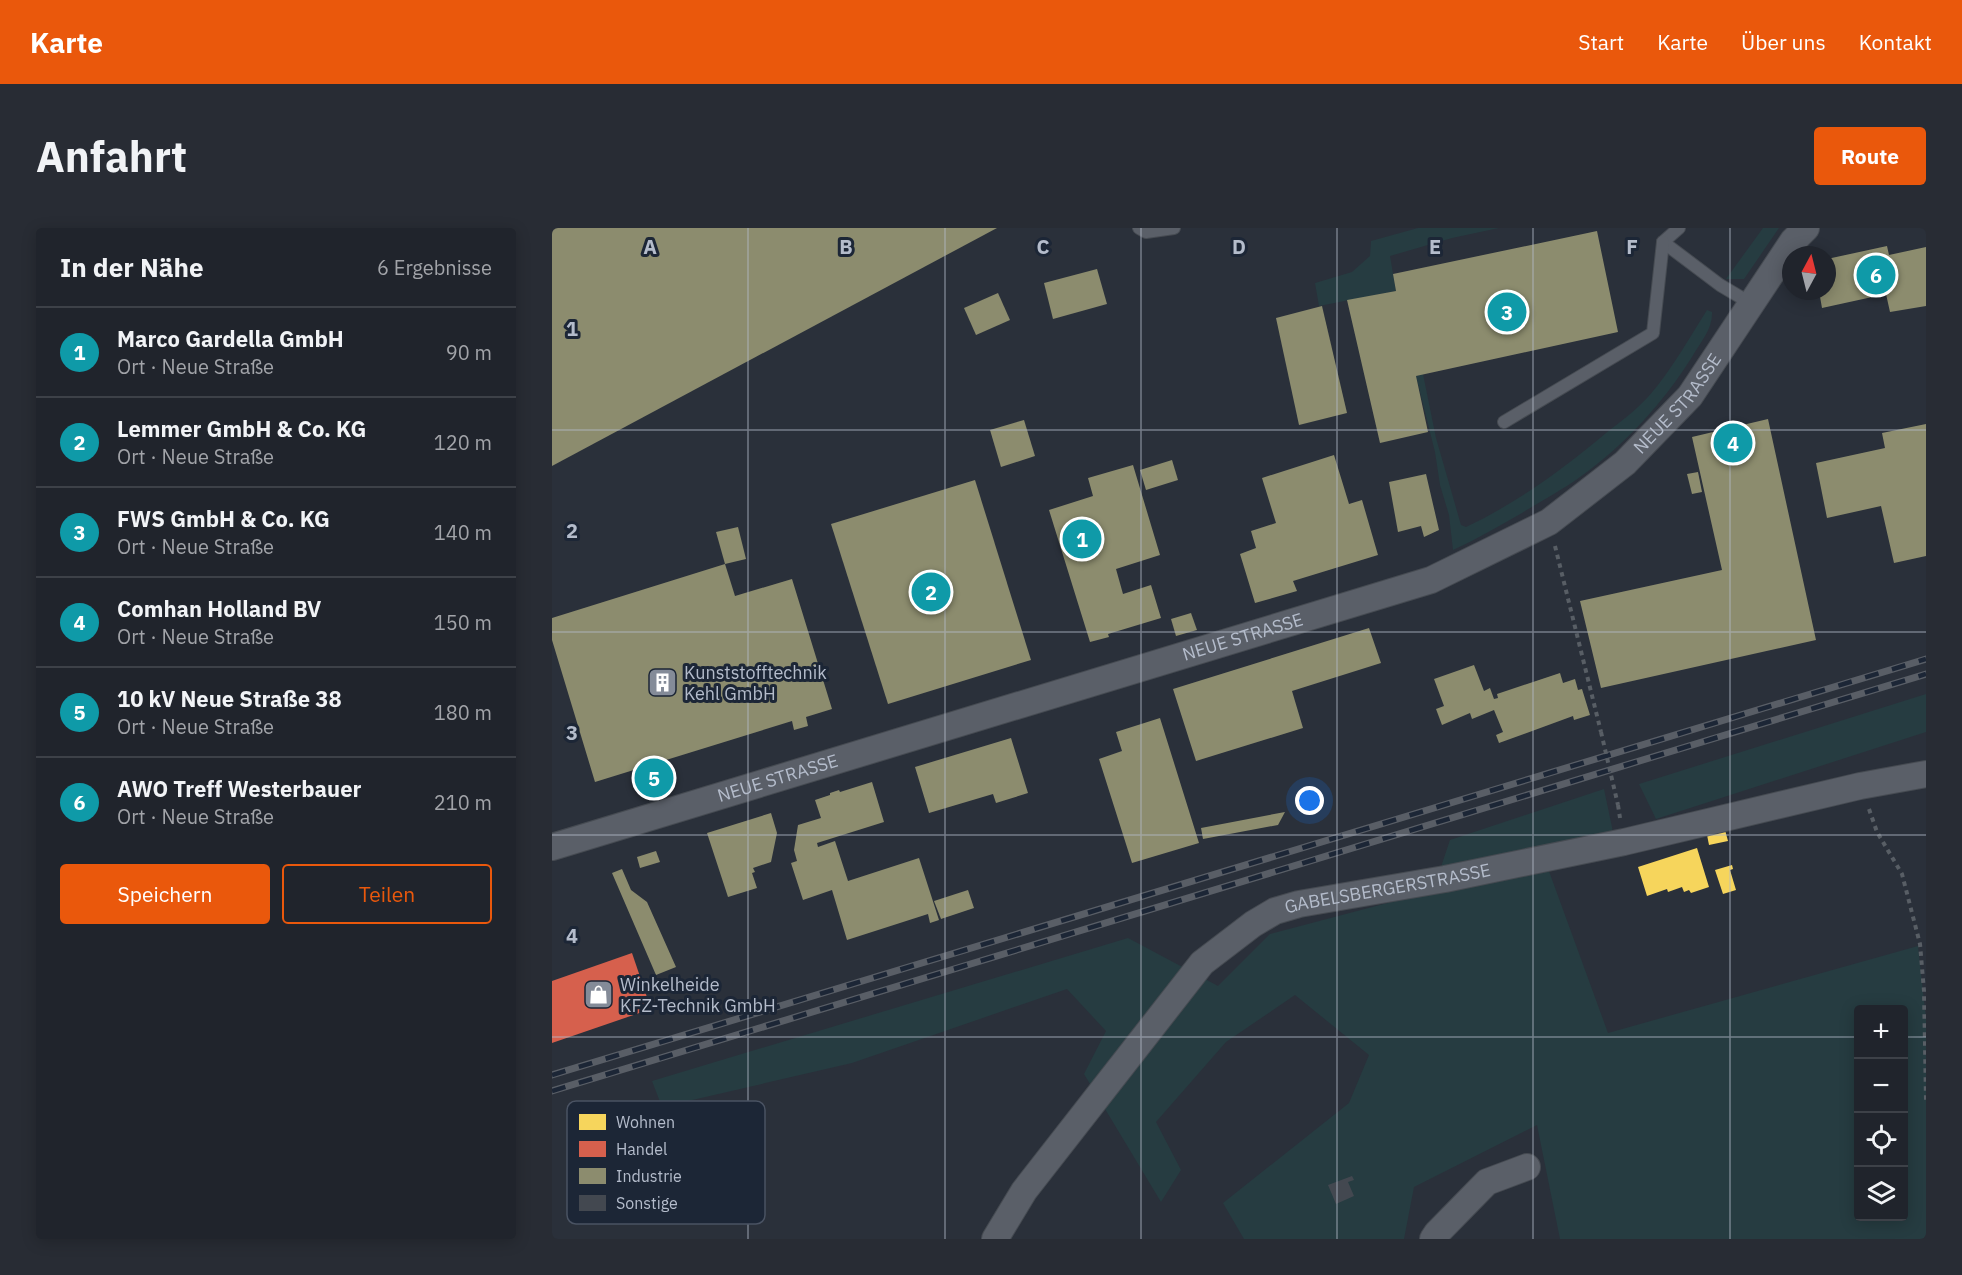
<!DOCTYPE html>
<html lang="de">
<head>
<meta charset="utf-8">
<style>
  :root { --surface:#20242c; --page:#282c34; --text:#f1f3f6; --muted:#a2a4a9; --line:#3d4148; --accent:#ea580c }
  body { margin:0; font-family:"IBM Plex Sans",sans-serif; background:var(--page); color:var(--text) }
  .controls { position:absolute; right:18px; bottom:18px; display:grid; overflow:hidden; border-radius:6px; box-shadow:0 3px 15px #0003 }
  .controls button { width:54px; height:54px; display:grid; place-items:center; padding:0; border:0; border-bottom:2px solid var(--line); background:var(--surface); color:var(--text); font:30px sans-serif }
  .compass { position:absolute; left:1230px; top:18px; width:54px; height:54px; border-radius:50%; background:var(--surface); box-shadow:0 3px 15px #0003; rotate:7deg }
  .you { position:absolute; left:758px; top:573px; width:21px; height:21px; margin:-15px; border:4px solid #fff; border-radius:50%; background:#1a73e8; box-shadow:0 0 0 9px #1a73e833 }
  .badge { display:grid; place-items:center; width:39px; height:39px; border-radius:50%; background:var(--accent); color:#fff; font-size:20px; font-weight:700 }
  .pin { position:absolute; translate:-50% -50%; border:3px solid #fff; box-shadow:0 2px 6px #0006 }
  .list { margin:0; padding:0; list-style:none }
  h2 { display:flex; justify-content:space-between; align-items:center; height:78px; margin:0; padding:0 24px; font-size:26px }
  h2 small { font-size:20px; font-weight:400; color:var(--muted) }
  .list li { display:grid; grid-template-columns:39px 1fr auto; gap:18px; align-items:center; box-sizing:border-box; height:90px; padding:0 24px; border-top:2px solid var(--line) }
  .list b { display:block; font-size:22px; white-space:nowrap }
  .list p { margin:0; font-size:20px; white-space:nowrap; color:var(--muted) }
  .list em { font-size:20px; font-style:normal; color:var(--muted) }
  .actions { display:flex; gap:12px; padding:18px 24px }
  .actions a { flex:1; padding:14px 0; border:2px solid var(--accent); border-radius:6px; text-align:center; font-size:21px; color:var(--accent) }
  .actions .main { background:var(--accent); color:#fff }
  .icon { flex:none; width:33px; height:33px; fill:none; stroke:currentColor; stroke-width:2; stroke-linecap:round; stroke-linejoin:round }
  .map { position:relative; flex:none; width:1374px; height:1011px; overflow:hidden; border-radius:6px }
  header { display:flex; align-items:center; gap:36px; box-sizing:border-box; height:84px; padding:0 30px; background:var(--accent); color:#fff }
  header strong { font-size:28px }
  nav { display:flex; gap:33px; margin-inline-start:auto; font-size:21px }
  .intro { display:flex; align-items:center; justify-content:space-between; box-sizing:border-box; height:144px; padding:0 36px }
  h1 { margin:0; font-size:42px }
  .button { padding:15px 27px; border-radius:6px; background:var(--accent); color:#fff; font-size:21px; font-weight:700 }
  main { display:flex; gap:36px; padding:0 36px }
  aside { flex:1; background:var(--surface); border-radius:6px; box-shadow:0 3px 15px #0003 }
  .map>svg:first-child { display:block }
</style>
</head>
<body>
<header>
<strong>Karte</strong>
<nav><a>Start</a><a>Karte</a><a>Über uns</a><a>Kontakt</a></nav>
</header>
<div class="intro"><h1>Anfahrt</h1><a class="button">Route</a></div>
<main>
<aside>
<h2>In der Nähe<small>6 Ergebnisse</small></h2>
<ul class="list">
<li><span class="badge" style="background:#0f9aa8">1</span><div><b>Marco Gardella GmbH</b><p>Ort · Neue Straße</p></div><em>90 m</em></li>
<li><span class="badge" style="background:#0f9aa8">2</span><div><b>Lemmer GmbH &amp; Co. KG</b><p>Ort · Neue Straße</p></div><em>120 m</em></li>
<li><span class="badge" style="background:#0f9aa8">3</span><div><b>FWS GmbH &amp; Co. KG</b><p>Ort · Neue Straße</p></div><em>140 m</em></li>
<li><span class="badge" style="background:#0f9aa8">4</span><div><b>Comhan Holland BV</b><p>Ort · Neue Straße</p></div><em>150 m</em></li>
<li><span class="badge" style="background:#0f9aa8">5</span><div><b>10 kV Neue Straße 38</b><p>Ort · Neue Straße</p></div><em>180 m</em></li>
<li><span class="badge" style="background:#0f9aa8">6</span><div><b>AWO Treff Westerbauer</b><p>Ort · Neue Straße</p></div><em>210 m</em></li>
</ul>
<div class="actions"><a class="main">Speichern</a><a>Teilen</a></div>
</aside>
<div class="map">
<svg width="1374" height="1011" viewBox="0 0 1374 1011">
  <rect width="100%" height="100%" fill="#2a303a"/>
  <g fill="#263c41" fill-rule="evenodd">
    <path d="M866 0H947L900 10 838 28 844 63 767 78 763 55 800 44 818 28 819 13Z"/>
    <path d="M1211 0H1227L1192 51H1174Z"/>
    <path d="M1155 82 1160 84C1161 101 1148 115 1140 129 1111 175 1073 217 1028 249 1010 262 989 273 970 285 947 298 925 311 901 322L897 287 888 257 883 224 864 148 871 146 884 210 909 297 914 299C965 275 1011 241 1054 205 1068 194 1083 183 1096 169 1117 146 1138 109 1155 82Z"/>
    <path d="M1374 466V504L1104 591 1087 556Z"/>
    <path d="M1052 561 1061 604 990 624 1056 805 1366 718 1374 791V1011H1008L985 897 862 959 852 1011H692L671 975 797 875 817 827 743 767 674 814 604 894 629 942 609 974 532 846 554 803 515 761 300 835 110 879 100 853 576 710 666 758 718 706 881 663 898 612ZM1306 782H1352V988H1306Z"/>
  </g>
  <g fill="#f6d55c">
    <path d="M1173 602 1176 613 1157 617 1155 607Z"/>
    <path d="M1145 620 1157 659 1139 665 1137 662 1132 664 1130 659 1116 664 1115 661 1095 668 1086 639Z"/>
    <path d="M1180 637 1181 641 1178 642 1184 662 1171 666 1163 642Z"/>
  </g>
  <path fill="#d6604d" d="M80 725 99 781 0 815V753Z"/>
  <g fill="#8c8c6e">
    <path d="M0 0H445L0 238Z"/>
    <path d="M1045 3 1066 104 864 148 876 204 828 215 795 72 844 63 841 46Z"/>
    <path d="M1335 18 1337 27 1374 19V78L1338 84 1334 66 1270 80 1267 63H1275V31Z"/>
    <path d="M545 41 555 76 501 91 492 55Z"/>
    <path d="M446 65 458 92 424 107 412 80Z"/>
    <path d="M770 78 795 185 747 197 724 90Z"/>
    <path d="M1216 191 1264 412 1049 460 1028 373 1170 342 1140 209Z"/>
    <path d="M472 192 483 228 449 239 438 202Z"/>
    <path d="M1374 196V328L1342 335 1329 278 1275 290 1264 235 1333 220 1330 205Z"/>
    <path d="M782 227 797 276 810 272 826 327 741 353 745 363 703 375 688 326 704 320 699 303 724 295 710 250Z"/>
    <path d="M620 232 626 252 594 262 588 242Z"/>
    <path d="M581 237 608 327 564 341 571 366 599 357 609 390 556 406 557 409 538 414 497 282 541 268 536 250Z"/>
    <path d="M1146 244 1150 264 1140 266 1135 246Z"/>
    <path d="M874 246 887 302 872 309 869 298 846 304 837 254Z"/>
    <path d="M423 252 479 432 336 476 279 296Z"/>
    <path d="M186 299 194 331 173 336 164 304Z"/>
    <path d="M173 336 183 368 240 351 280 481 254 489 256 498 242 502 240 493 43 554 0 412V390Z"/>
    <path d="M639 385 645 402 624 408 619 391Z"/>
    <path d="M817 400 829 435 740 463 751 500 644 533 621 461Z"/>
    <path d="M922 437 932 463 938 460 942 471 946 470 945 466 1008 445 1011 455 1023 451 1026 462 1030 461 1038 487 1022 492 1021 488 947 515 944 507 951 504 942 482 920 491 918 485 890 497 884 481 892 478 882 451Z"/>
    <path d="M608 490 647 615 580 635 547 531 570 523 564 504Z"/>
    <path d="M459 510 476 565 444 575 441 566 377 585 363 539Z"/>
    <path d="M111 543 114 553 94 558 91 548Z"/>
    <path d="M320 554 332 594 265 615 266 619 283 613 296 653 367 630 387 692 378 695 376 686 295 712 280 662 251 672 239 635 245 633 242 622 246 597 269 590 263 572 278 567V565L287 562 288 564Z"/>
    <path d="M733 584 726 597 651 611 649 600Z"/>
    <path d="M219 585 225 605 219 634 201 640 203 644 200 645 205 660 176 669 155 605Z"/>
    <path d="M104 623 108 634 88 640 85 629Z"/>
    <path d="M70 641 79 662 95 674 124 739 104 747 60 645Z"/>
    <path d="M416 662 422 680 389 691 382 673Z"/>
  </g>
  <path fill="#434850" d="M800 948 802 952 796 954 802 968 784 976 776 957Z"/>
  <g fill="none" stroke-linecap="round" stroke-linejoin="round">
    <defs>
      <g id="service">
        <path d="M587 0 594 4 622 0"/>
        <path d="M1127 0 1111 14 1168 57 1200 76"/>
        <path d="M952 194 1101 105 1111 14"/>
      </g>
      <g id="minor">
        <path id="s1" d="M0 619 879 352 997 294 1073 235 1138 168 1241 13 1254 0"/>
        <path id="s2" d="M443 1011 472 963 650 735 701 696 723 683 747 676 893 651 1072 614 1308 558 1374 546"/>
        <path d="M881 1011 885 1005 935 954 975 939"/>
      </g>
    </defs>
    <use href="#service" stroke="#464b52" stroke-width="14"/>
    <use href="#minor" stroke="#464b52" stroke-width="28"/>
    <g stroke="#585e65" stroke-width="4" stroke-dasharray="4.5 4.5" stroke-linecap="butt">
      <path d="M1003 318 1049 504"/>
      <path d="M1066 577 1068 590"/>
      <path d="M1317 581 1325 604 1350 646 1368 716 1372 763 1374 872"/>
    </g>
    <use href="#service" stroke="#5a5f68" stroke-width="12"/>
    <use href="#minor" stroke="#5a5f68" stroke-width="26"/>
    <defs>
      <g id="rail">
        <path d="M0 847 1374 431"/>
        <path d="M0 863 1374 446"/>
      </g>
    </defs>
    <use href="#rail" stroke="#595e66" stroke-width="7"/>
    <use href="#rail" stroke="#1c2636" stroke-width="4.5" stroke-dasharray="14" stroke-linecap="butt"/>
    <path stroke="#585e65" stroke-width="4" stroke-dasharray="4.5 4.5" stroke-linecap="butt" d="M1049 504 1066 577"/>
  </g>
  <path fill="none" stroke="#b4bccb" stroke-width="1.5" stroke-opacity="0.55" d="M196 0V1011M393 0V1011M589 0V1011M785 0V1011M981 0V1011M1178 0V1011M0 202H1374M0 404H1374M0 607H1374M0 809H1306M1352 809H1374"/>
  <defs>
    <symbol id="building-square" viewBox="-11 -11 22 22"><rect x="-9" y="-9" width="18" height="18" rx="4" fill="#848b98" stroke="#1c2636"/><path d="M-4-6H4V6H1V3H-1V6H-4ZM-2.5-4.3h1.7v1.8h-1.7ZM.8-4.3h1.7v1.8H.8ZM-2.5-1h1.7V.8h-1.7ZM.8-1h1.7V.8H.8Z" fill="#fff"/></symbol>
    <symbol id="shop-square" viewBox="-11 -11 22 22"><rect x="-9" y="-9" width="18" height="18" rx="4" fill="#848b98" stroke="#1c2636"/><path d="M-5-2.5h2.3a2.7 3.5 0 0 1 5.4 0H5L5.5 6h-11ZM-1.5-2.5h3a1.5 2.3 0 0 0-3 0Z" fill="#fff"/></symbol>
  </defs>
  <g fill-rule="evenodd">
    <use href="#building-square" x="94" y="438" width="33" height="33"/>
    <use href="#shop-square" x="30" y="750" width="33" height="33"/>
  </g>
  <g text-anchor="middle" stroke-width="6" stroke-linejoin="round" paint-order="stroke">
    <g font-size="18" fill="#b4bccb" stroke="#1c2636">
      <text dy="6" stroke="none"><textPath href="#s1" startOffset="1226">NEUE STRASSE</textPath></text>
      <text dy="6" stroke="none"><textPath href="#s1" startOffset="722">NEUE STRASSE</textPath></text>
      <text dy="6" stroke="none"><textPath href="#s1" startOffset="236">NEUE STRASSE</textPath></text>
      <text dy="6" stroke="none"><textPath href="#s2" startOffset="550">GABELSBERGERSTRASSE</textPath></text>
    </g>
    <g font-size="18" fill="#b4bccb" stroke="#1c2636" text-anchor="start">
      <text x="132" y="451">Kunststofftechnik<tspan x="132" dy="21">Kehl GmbH</tspan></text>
      <text x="68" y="763">Winkelheide<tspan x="68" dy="21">KFZ-Technik GmbH</tspan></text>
    </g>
  </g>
  <rect x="15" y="873" width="198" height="123" rx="9" fill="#1c2636" stroke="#4a5363" stroke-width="1.5"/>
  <rect x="27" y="886" width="27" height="16" fill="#f6d55c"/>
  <rect x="27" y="913" width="27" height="16" fill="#d6604d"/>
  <rect x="27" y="940" width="27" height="16" fill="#8c8c6e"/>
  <rect x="27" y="967" width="27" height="16" fill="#434850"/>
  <g font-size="16" fill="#b4bccb">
    <text x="64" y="900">Wohnen</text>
    <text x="64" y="927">Handel</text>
    <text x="64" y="954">Industrie</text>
    <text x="64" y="981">Sonstige</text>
  </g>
  <g font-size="20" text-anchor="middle" font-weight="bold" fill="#b4bccb" stroke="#1c2636" stroke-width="6" stroke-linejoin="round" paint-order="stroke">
    <text x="98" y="26">A</text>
    <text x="294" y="26">B</text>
    <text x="491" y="26">C</text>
    <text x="687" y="26">D</text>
    <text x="883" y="26">E</text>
    <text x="1080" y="26">F</text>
    <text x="20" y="108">1</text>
    <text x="20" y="310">2</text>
    <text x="20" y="512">3</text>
    <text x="20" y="715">4</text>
  </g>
</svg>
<div class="controls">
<button>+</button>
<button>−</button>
<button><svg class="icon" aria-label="locate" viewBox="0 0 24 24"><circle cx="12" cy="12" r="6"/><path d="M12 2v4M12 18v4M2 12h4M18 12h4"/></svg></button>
<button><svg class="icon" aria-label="layers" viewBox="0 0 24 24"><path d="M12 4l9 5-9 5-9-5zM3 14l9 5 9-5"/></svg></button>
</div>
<svg class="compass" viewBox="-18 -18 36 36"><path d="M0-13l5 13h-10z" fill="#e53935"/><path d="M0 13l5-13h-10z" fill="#a2a4a9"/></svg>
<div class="you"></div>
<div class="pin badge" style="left:530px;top:311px;background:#0f9aa8">1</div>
<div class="pin badge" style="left:379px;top:364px;background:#0f9aa8">2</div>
<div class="pin badge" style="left:955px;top:84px;background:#0f9aa8">3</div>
<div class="pin badge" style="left:1181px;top:215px;background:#0f9aa8">4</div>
<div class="pin badge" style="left:102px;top:550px;background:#0f9aa8">5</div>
<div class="pin badge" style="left:1324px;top:47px;background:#0f9aa8">6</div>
</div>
</main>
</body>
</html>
